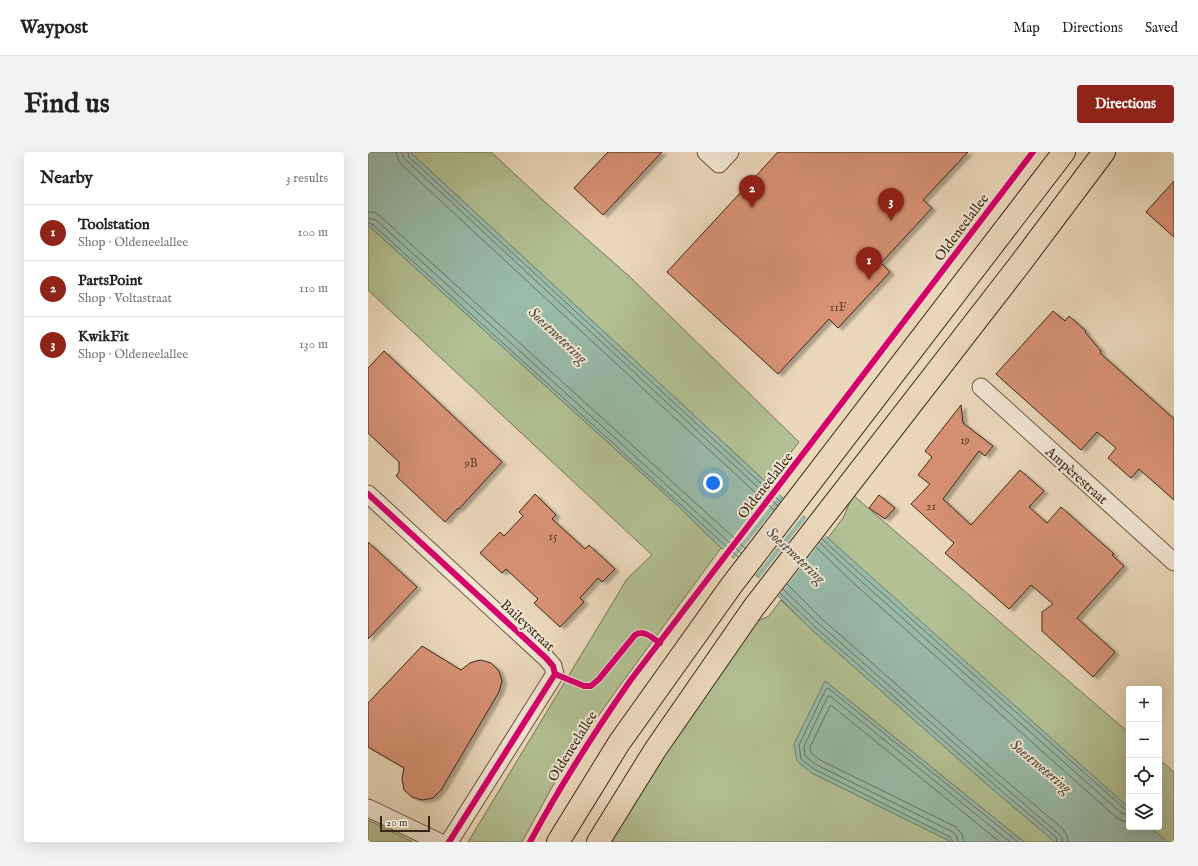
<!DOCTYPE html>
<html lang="en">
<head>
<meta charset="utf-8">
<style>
  :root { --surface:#fff; --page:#f2f2f2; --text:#222; --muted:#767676; --line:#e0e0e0; --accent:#8f2418 }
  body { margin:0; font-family:"IM FELL English",serif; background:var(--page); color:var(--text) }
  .controls { position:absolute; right:12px; bottom:12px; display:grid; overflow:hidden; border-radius:4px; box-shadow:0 4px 16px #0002 }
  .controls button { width:36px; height:36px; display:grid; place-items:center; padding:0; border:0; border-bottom:1px solid var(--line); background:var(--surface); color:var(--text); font:20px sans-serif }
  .scale { position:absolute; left:12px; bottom:10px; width:50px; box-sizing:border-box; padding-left:4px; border:2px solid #382817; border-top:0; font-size:11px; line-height:14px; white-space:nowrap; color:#382817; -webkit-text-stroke:3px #f2e6d3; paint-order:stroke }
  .you { position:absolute; left:345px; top:331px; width:14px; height:14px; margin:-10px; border:3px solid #fff; border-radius:50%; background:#1a73e8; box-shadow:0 0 0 6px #1a73e833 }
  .badge { display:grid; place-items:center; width:26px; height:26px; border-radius:50%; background:var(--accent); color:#fff; font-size:13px; font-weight:700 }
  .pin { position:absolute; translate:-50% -33px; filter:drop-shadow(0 1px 2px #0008) }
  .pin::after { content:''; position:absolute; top:21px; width:14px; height:12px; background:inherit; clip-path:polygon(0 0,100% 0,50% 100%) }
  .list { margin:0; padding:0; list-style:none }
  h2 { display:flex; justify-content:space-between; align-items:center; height:52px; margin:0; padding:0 16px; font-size:17px }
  h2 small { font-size:13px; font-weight:400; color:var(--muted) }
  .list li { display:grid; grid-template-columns:26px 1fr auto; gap:12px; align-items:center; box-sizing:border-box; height:56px; padding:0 16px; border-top:1px solid var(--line) }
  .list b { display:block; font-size:15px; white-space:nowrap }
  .list p { margin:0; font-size:13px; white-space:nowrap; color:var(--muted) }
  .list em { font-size:13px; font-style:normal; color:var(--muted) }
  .icon { flex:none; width:22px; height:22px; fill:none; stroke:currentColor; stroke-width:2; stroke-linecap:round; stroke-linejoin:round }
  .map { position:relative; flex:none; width:806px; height:690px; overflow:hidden; border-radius:4px }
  header { display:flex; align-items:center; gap:24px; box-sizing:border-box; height:56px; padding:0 20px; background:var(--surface); border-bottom:1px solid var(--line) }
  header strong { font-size:19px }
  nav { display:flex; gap:22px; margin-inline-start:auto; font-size:14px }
  .intro { display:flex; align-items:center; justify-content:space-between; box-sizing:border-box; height:96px; padding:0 24px }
  h1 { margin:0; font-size:28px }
  .button { padding:10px 18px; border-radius:4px; background:var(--accent); color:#fff; font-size:14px; font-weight:700 }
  main { display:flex; gap:24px; padding:0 24px }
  aside { flex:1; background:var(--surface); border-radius:4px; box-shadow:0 4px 16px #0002 }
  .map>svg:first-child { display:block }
</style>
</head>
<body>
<header>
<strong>Waypost</strong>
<nav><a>Map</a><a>Directions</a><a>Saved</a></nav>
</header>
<div class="intro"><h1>Find us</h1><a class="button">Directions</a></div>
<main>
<aside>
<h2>Nearby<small>3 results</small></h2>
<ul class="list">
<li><span class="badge">1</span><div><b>Toolstation</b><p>Shop · Oldeneelallee</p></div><em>100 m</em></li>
<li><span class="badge">2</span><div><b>PartsPoint</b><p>Shop · Voltastraat</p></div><em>110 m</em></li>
<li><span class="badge">3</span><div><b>KwikFit</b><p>Shop · Oldeneelallee</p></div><em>130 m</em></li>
</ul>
</aside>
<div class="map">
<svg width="806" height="690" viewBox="0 0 806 690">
  <defs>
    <filter id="shadow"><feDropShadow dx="4.5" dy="2.5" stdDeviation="1" flood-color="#0004"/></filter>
  </defs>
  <rect width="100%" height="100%" fill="#ebd8bb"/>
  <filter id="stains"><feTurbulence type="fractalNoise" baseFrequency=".005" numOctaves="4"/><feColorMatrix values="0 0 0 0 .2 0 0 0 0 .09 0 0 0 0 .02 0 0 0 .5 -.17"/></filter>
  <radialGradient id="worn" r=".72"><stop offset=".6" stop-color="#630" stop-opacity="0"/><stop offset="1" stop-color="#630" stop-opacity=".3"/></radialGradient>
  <g fill="#b2c093" stroke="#757455">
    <path d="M42 0H123L177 50 262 125 431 290 399 331Z"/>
    <path d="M0 73 309 353 353 396 248 539 199 608 154 690H100L259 427 284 403 0 138Z"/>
    <path d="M485 343 761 581V656L491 415 460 386 475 366Z"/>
    <path d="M413 448 443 477 621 634 687 690H656L457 529 444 621 584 690H241L290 610 387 470 401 464Z"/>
    <path d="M791 607 806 620V690H799L782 675H791Z"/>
    <path d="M0 668 2 669 45 690H0Z"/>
  </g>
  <g fill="#9ba" stroke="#72806f">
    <path d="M0 0H42L413 344 761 656V675H782L799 690H687L621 634 443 477 396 430 353 396 309 353 0 73Z"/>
    <path d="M457 529 656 690H584L444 621 429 609 426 592Z"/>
  </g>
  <g fill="#ebd8bb">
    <path d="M405 334 413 341 362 406 354 399Z"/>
    <path d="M416 345 436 362 386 425 365 408Z"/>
    <path d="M439 365 459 382 409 446 390 428Z"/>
  </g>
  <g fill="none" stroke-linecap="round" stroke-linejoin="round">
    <g stroke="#687260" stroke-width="1">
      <path d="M28 0 30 7 34 13 406 358"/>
      <path d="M34 0 35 5 38 8 410 354"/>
      <path d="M40 0 41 5 413 350"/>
      <path d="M0 60H6L12 64 377 396"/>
      <path d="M0 66 8 68 373 401"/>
      <path d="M0 71 4 72 370 405"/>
      <path d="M454 387 488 418 757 657 761 659"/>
      <path d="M451 390 485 422 753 661 761 664"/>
      <path d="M448 395 481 427 749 666 754 669 761 670"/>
      <path d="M419 432 453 466 631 623 695 677 699 684 700 690"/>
      <path d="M415 437 449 470 627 627 691 682 694 686V690"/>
      <path d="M412 441 446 474 624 631 688 685 689 690"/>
      <path d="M585 690 582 685 446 617 433 607 431 593 458 537 460 536 650 690"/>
      <path d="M590 690 589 685 585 680 449 613 437 604 436 594 460 544H462L642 690"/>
      <path d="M596 690 594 682 588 675 452 608 443 601 442 595 462 554H464L632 690"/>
    </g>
  </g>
  <g fill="#d89275" stroke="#382817" filter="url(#shadow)">
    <path d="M240 0H294L235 63 206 36Z"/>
    <path d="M410 0H600L555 48 564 56 513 111 522 120 470 176 461 167 410 222 299 120Z"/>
    <path d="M806 29V85L778 60Z"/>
    <path d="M685 159 697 169 701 164 718 179 717 180 733 199 732 201 806 267V348L771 317 763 326 740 306 748 296 729 280 713 298 628 222Z"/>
    <path d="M16 199 134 310 91 357H89L77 370 28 324 31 320V310L0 281V216Z"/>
    <path d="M593 253 595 271 625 294 617 304 611 299 575 347 603 373 652 318 676 339 661 355 679 371 693 355 746 402 744 403 756 414 709 466 747 500 725 525 674 479V460L685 452 663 433 641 457 577 401 586 391 543 352 562 332 550 323 564 305 557 299Z"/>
    <path d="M167 342 188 363 184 367 217 397 221 393 247 417 234 430 230 426 212 446 216 450 192 475 166 451 170 447 138 417 134 421 112 401 132 380 136 384 155 364 151 360Z"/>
    <path d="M511 343 527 356 517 367 501 356Z"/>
    <path d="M0 390 49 435 0 487Z"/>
    <path d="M54 494 93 518 102 511 108 509 113 508 123 511 131 519 134 529 131 540 73 638 65 646 54 648 44 645 36 638 34 627 36 616 0 595V551Z"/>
  </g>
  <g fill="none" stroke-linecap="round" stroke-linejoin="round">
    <defs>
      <g id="minor">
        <path d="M338 0 351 12 362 0"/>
        <path d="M613 235 806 410"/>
        <path d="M0 342 178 506 185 514 187 522 81 690"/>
        <path d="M0 656 71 690"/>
      </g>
      <g id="primary">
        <path d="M190 690 251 591 363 434 696 0"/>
        <path d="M230 690 287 598 386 455 652 112 736 0"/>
      </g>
    </defs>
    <use href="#minor" stroke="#655440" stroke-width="19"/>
    <use href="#primary" stroke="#382817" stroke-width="24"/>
    <use href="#minor" stroke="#f2e6d3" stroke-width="17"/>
    <use href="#primary" stroke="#ebd8bb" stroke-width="22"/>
    <defs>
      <g id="cycleway">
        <path d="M0 342 178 506 185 514 187 522 81 690"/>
        <path d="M187 522 216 534H223L231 527 267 483C276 477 284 486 292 491"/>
        <path d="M162 690C192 634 226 581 262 529L665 0"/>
      </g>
    </defs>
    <use href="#cycleway" stroke="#f2e6d3" stroke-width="8"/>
    <use href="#cycleway" stroke="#d6006c" stroke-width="6"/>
  </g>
  <g text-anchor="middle" stroke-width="4" stroke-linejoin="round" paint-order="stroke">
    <g font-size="12" fill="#60422e">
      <text x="470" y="159">11F</text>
      <text x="597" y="292">19</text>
      <text x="103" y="315">9B</text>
      <text x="563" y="358">21</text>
      <text x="185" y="388">15</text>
    </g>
    <g font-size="14" fill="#382817" stroke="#f2e6d3">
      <text transform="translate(593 75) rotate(-53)" y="5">Oldeneelallee</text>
      <text transform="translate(709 323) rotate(42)" y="5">Ampèrestraat</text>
      <text transform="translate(397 333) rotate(-52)" y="5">Oldeneelallee</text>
      <text transform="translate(160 473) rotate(43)" y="5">Baileystraat</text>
      <text transform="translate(204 594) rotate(-58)" y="5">Oldeneelallee</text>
    </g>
    <g font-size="15" font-style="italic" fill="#504d3c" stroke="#f2e6d3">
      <text transform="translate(190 183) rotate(43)" y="5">Soestwetering</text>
      <text transform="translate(428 403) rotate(43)" y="5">Soestwetering</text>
      <text transform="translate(673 614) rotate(40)" y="5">Soestwetering</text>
    </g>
  </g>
  <rect width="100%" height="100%" filter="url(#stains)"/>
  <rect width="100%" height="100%" fill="url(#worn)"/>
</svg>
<div class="controls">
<button>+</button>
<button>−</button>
<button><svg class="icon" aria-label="locate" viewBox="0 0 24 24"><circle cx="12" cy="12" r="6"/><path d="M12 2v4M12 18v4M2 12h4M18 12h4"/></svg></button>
<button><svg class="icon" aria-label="layers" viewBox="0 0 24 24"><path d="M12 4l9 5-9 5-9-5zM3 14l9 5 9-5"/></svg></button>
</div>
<div class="scale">20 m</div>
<div class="you"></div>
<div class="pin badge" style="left:501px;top:128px">1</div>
<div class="pin badge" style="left:384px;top:56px">2</div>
<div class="pin badge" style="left:523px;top:69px">3</div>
</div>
</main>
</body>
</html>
